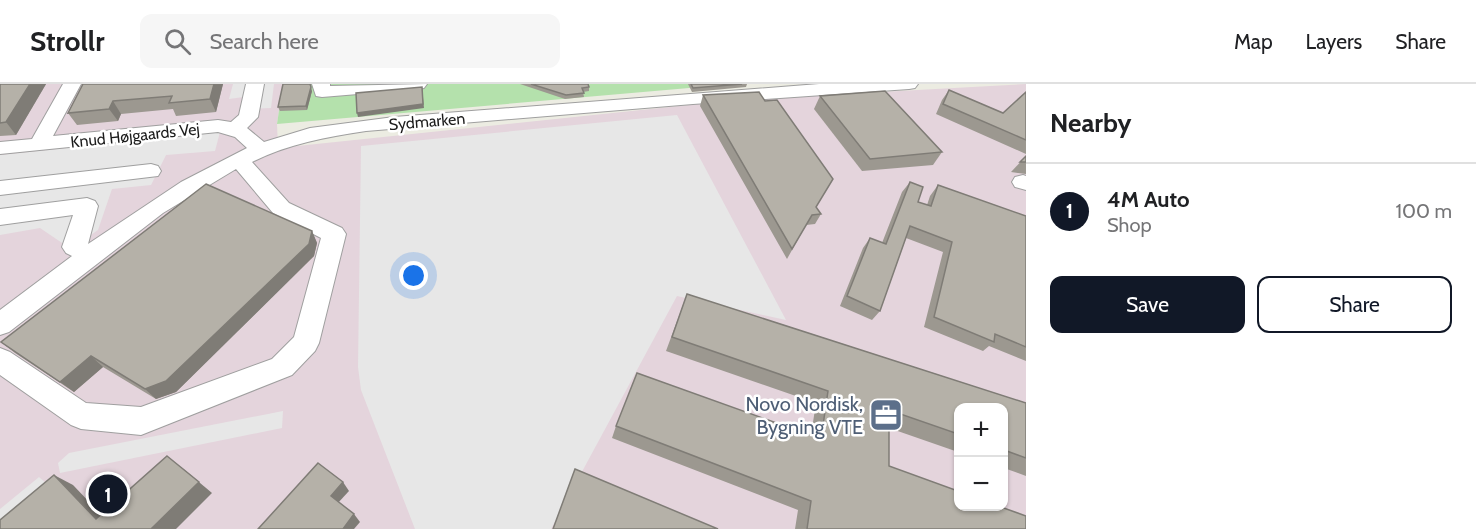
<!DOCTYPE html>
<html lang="en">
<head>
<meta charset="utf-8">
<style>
  :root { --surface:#fff; --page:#f6f6f6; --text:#202124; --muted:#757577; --line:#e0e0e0; --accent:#111827 }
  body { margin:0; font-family:Cabin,sans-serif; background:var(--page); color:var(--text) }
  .controls { position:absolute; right:18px; bottom:18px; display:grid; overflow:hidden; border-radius:12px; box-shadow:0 2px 4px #0004 }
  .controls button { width:54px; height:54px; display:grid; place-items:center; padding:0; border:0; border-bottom:2px solid var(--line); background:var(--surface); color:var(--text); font:30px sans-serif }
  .you { position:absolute; left:414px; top:192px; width:21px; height:21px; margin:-15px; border:4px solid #fff; border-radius:50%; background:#1a73e8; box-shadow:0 0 0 9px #1a73e833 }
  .badge { display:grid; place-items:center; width:39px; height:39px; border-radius:50%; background:var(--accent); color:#fff; font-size:20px; font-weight:700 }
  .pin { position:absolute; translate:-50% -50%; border:3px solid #fff; box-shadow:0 2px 6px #0006 }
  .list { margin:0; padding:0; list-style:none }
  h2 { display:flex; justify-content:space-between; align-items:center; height:78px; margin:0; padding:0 24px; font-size:26px }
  h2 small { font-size:20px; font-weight:400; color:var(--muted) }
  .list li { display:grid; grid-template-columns:39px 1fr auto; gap:18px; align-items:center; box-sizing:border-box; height:96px; padding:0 24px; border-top:2px solid var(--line) }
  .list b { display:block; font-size:22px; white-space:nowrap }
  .list p { margin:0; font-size:20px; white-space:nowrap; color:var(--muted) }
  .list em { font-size:20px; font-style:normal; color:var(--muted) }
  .actions { display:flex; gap:12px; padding:18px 24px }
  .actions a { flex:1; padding:14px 0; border:2px solid var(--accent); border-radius:12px; text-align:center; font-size:21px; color:var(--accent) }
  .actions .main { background:var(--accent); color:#fff }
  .icon { flex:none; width:33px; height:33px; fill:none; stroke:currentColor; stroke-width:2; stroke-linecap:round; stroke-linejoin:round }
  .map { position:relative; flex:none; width:1026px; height:445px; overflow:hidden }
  header { display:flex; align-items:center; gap:36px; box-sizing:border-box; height:84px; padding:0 30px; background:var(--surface); border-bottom:2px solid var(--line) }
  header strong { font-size:28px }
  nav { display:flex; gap:33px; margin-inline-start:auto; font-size:21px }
  .search { width:420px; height:54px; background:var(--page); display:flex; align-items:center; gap:15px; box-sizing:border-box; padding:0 21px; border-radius:12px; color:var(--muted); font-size:22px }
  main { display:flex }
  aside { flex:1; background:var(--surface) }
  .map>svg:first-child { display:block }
</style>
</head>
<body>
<header>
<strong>Strollr</strong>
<div class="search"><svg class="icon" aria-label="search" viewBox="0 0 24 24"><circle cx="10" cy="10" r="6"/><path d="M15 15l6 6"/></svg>Search here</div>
<nav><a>Map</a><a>Layers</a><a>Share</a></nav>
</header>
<main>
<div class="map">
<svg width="1026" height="445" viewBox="0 0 1026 445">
  <rect width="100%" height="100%" fill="#ecece2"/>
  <path fill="#e4d4dc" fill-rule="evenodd" d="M0 0H283L277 40 278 64 736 16 1026 0V445H0ZM958 324H1004V422H958Z"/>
  <path fill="#b4e1ac" d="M283 0H735L277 40Z"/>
  <g fill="#e7e7e7">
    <path d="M233 0H274L271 24 250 25 251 12 229 15Z"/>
    <path d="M677 31 786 236 677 212 551 445H415L361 306 358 283 361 62Z"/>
    <path d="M220 48 215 67 166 71 151 101 112 105 98 146 71 165 40 144 0 151V71Z"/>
    <path d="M283 327 282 344 60 389 58 379 69 369Z"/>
    <path d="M39 393 46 399 0 438V425Z"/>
  </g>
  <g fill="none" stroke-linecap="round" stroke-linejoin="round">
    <defs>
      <g id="minor">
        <path d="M63 0H81L53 52 218 36 231 38 239 31 246 0H264L258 33 247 44 264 58 310 44 394 33 819 0H918L915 4 909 5 693 20 366 47C326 53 288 60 252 78L289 119 342 144 346 150 319 259 315 267 292 291 141 351 81 345 71 341 0 291V264L10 268 86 319 141 323 272 275 294 253 321 154 273 129 236 85 163 129 9 248 0 251V226L72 172 66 169 62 163 73 131 0 141V125L87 114 95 117 98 122 88 160 181 98 247 64 235 53 218 48 0 70V58L32 55Z"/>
        <path d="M312 0H330V2L427 0 424 4 418 5 322 13 316 12Z"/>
        <path d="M151 80 158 82 161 87 158 92 0 111V97Z"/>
        <path d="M1023 91 1026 92V106L1015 103 1012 98 1015 93Z"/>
      </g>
    </defs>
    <use href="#minor" stroke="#9f9f9f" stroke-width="2"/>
    <use href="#minor" fill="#fff" fill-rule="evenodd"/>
  </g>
  <g fill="#9c9890">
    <path d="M0 0H46L16 51 0 52Z"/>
    <path d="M83 0H223L216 28 176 32 173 25 121 30 118 37 77 41 68 29Z"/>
    <path d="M520 0H588L589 3V7L583 8 584 13 565 15Z"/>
    <path d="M688 0H747L746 3 692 8Z"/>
    <path d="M949 6 1003 29 1026 8V70L936 30 942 16Z"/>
    <path d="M312 7 307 26 280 27 278 23Z"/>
    <path d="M703 11 816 123 821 130 815 140 806 141 787 175 700 22Z"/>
    <path d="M820 12 942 68 933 81 862 87 814 25Z"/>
    <path d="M1026 72V90L1011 88Z"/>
    <path d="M910 98 918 118 927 121 930 112 938 101 1026 132V277L989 262 983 267 924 243 943 168 906 154 880 227 872 236 840 222 863 164 870 154 882 159 902 108Z"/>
    <path d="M312 147 317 159 314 172 176 308 156 315 103 283 74 308 15 269 1 258Z"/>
    <path d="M687 210 1026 319V392L1004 384V324H958V368L889 344V382L1026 445H795L798 426 612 354 616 342 811 351 816 319 666 267Z"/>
  </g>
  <g fill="#7f7c76">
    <path d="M30 0H46L16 51 6 38Z"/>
    <path d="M214 0H223L216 28 210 15Z"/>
    <path d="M310 0 312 7 307 26 306 22Z"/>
    <path d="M422 3 424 24 358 33 357 29Z"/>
    <path d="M113 17 121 30 118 37 109 25Z"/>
    <path d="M312 147 317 159 314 172 176 308 156 315 145 305Z"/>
    <path d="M91 272 103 283 74 308 60 298Z"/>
    <path d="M181 383 212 409 176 445H151Z"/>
    <path d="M54 391 73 401 114 444 96 435Z"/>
    <path d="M343 398 349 407 337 420 331 412Z"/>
    <path d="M354 430 360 438 354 445H342Z"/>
  </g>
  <g fill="#b5b1a8" stroke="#7f7c76" stroke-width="1.5">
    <path d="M0 0H30L6 38 0 39Z"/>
    <path d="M83 0H214L210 15 169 19 172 12 113 17 109 25 68 29Z"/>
    <path d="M283 0H310L311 3 306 22 278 23Z"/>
    <path d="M531 0H588L589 3 582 4 584 9 566 11Z"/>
    <path d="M691 0H742L693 4Z"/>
    <path d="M422 3 423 20 357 29 356 9Z"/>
    <path d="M949 6 1003 29 1026 8V56L943 20Z"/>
    <path d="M885 7 942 68 870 75 820 12Z"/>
    <path d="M759 8 765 17 777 16 833 95 816 123 821 130 812 131 792 165 703 11Z"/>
    <path d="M1026 72V78H1020Z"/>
    <path d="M910 98 923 103 918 118 931 122 938 101 1026 132V263L995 250 994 258 934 233 952 158 910 142 880 227 847 212 870 154 886 160Z"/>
    <path d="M206 100 312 147 309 160 166 297 145 305 91 272 60 298 1 258Z"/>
    <path d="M687 210 1026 319V374L1004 366V324H958V350L889 326V382L958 407V423H1001L1026 432V445H807L811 417 616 342 637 289 821 355 828 307 672 253Z"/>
    <path d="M167 372 199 398 151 445H0V436L54 391 96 435Z"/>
    <path d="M318 379 343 398 331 412 354 430 343 445H258Z"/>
    <path d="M575 385 718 445H553Z"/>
  </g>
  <defs>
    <symbol id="office-square" viewBox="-11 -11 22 22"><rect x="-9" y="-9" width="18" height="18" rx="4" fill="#5c6f8a" stroke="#fff"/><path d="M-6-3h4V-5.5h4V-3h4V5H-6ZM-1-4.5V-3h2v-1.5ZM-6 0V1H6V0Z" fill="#fff"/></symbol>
  </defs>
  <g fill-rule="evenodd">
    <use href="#office-square" x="867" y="312" width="38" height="38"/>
  </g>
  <g text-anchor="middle" stroke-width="5" stroke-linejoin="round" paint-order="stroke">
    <g font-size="16" fill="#1b1b1b" stroke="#fff">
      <text transform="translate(427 37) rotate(-5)" y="6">Sydmarken</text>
      <text transform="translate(135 51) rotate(-6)" y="6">Knud Højgaards Vej</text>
    </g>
    <g font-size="20" fill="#4e5e75" stroke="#fff" text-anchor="end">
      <text x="863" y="327">Novo Nordisk,<tspan x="863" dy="23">Bygning VTE</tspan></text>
    </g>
  </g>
</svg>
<div class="controls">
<button>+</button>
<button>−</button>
</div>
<div class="you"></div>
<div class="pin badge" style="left:108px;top:410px">1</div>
</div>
<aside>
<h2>Nearby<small></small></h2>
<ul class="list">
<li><span class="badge">1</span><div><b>4M Auto</b><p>Shop</p></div><em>100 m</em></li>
</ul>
<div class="actions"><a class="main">Save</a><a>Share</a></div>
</aside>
</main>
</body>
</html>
